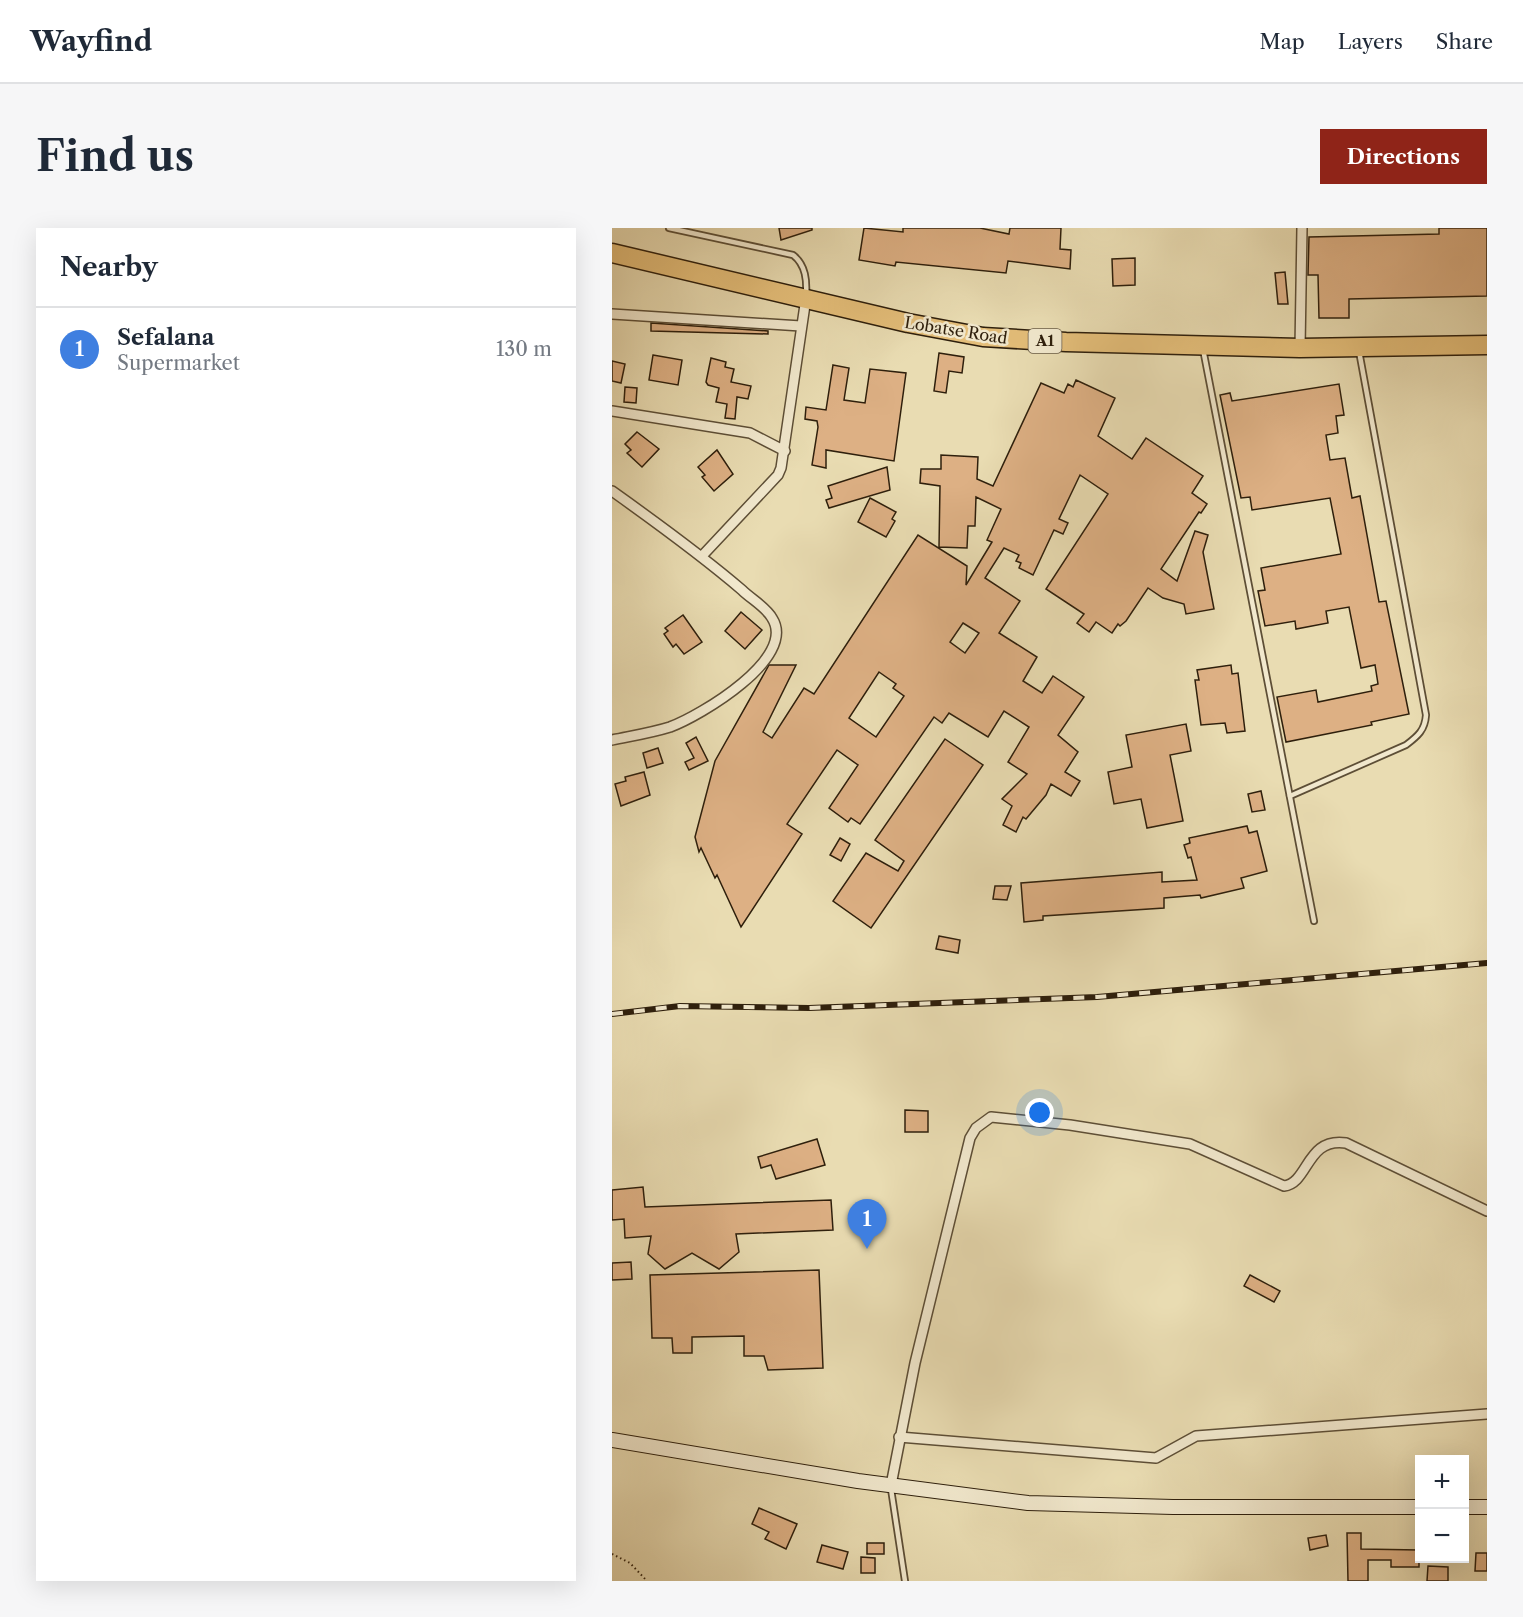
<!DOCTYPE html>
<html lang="en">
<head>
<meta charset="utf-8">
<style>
  :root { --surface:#fff; --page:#f6f6f7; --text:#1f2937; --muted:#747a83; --line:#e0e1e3; --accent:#8f2418 }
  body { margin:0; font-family:"Libre Caslon Text",serif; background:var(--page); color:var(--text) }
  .controls { position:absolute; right:18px; bottom:18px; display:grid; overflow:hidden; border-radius:0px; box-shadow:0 6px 24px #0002 }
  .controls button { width:54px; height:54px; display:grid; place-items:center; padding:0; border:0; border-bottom:2px solid var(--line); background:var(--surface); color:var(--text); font:30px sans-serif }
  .you { position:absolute; left:428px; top:885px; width:21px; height:21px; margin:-15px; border:4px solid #fff; border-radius:50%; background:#1a73e8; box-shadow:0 0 0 9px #1a73e833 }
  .badge { display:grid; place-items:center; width:39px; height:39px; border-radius:50%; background:var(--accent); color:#fff; font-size:20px; font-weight:700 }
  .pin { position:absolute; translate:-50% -50px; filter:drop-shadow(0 2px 3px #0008) }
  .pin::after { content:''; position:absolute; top:32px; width:21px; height:18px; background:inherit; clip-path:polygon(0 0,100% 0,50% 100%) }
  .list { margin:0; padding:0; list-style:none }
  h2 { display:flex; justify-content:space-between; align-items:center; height:78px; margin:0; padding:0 24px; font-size:26px }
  h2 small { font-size:20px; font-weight:400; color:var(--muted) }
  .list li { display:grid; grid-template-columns:39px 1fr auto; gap:18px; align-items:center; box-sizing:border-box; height:84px; padding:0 24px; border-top:2px solid var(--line) }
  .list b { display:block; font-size:22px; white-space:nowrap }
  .list p { margin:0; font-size:20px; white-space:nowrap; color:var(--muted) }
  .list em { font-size:20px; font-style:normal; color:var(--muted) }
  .map { position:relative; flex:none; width:875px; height:1353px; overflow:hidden; border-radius:0px }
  header { display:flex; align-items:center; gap:36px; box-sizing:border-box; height:84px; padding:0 30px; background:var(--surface); border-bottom:2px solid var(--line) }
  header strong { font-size:28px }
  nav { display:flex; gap:33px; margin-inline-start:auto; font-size:21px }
  .intro { display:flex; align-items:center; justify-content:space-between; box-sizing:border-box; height:144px; padding:0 36px }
  h1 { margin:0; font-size:42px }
  .button { padding:15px 27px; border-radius:0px; background:var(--accent); color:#fff; font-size:21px; font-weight:700 }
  main { display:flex; gap:36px; padding:0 36px }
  aside { flex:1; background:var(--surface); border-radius:0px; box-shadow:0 6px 24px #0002 }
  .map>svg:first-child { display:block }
</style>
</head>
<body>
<header>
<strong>Wayfind</strong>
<nav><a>Map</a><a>Layers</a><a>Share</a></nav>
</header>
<div class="intro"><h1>Find us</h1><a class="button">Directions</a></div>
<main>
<aside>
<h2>Nearby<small></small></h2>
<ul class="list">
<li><span class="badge" style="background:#3f7fe0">1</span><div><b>Sefalana</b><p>Supermarket</p></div><em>130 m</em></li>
</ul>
</aside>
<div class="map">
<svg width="875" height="1353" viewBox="0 0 875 1353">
  <rect width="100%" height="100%" fill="#e9dcb2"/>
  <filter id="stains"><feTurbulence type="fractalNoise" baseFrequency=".00333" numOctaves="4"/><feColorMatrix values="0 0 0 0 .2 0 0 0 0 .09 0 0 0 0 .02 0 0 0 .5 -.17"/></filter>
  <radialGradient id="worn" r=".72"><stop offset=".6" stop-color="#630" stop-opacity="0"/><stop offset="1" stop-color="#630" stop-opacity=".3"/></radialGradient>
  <g fill="#ddb084" stroke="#2e1f0c" stroke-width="1.5" fill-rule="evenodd">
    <path d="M167 0H200V2L169 12Z"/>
    <path d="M252 0 291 4V0H368L397 6 398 0H449L448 21 459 22 458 41 396 33 394 45 284 34 283 38 247 32Z"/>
    <path d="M827 0H875V68L737 71V90H707L706 47H696L697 9 827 6Z"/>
    <path d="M523 30V57L501 58 500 31Z"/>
    <path d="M673 44 676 76H666L663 45Z"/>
    <path d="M39 95 156 103V106L39 103Z"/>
    <path d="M327 125 352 129 350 145 337 143 334 165 322 163Z"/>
    <path d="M41 127 70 132 66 157 37 152Z"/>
    <path d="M99 130 114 134 113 139 122 141 119 154 139 158 136 171 125 169 123 191 113 190 115 176 104 174 107 160 96 157 94 154Z"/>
    <path d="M0 133 13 136 9 155 0 153Z"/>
    <path d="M221 137 237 140 232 172 253 175 258 141 294 145 282 233 214 222V240L200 237 206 199 205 193 193 191 194 179 214 182Z"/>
    <path d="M464 152 503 170 486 208 520 231 534 210 591 248 580 265 595 276 589 285 587 284 549 341 565 353 583 303 596 307 591 324 602 381 574 386 572 376 551 370 536 360 514 393 508 398 506 396 500 405 484 394 477 404 465 395 472 386 434 361 496 266 468 247 447 291 456 295 451 306 442 302 421 347 407 340 409 335 404 333 407 327 392 320 373 350 408 373 387 405 425 429 411 453 430 465 441 448 472 469 446 507 466 524 453 544 468 553 459 568 439 556 434 567 414 591 411 589 404 604 391 597 400 578 390 571 415 546 396 534 417 499 392 483 376 509 337 485 330 495 322 489 248 596 239 590 236 594 217 580 246 537 225 522 175 596 190 606 129 699 105 647 103 650 89 620 87 624 83 609 103 533 157 437H184L151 504 160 510 192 460 202 466 306 307 355 338 354 357 380 314 375 312 389 281 364 269 363 298H356L355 320 327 319 328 258 308 255 309 241H329V227L366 229 365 251 381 258 429 155 452 165 456 156 461 159ZM351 395 367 405 353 425 338 414ZM267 444 284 456 281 460 292 468 264 509 237 490Z"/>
    <path d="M727 156 732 187 724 188 726 205 714 207 718 232 733 230 740 270 748 268 767 374 774 373 797 486 759 494 760 497 674 514 665 469 704 462 706 474 760 463 759 458 766 456 763 437 749 440 737 379 714 383 716 395 684 401 683 393 653 398 646 363 653 362 649 340 729 326 718 270 640 282 638 269 629 270 608 167 618 165 620 173Z"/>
    <path d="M13 159 25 160 24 175 12 174Z"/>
    <path d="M25 204 47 221 30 239 15 225 19 222 13 216Z"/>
    <path d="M105 222 121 246 102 263 90 249 93 247 86 239Z"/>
    <path d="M275 239 278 262 217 280 214 272 220 270 216 258Z"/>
    <path d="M258 270 284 284 280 291 283 293 274 309 246 294Z"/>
    <path d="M129 384 150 402 133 421 113 403Z"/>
    <path d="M71 387 90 414 72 426 64 416 61 419 52 406 56 403 53 400Z"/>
    <path d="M619 437 620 446 626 445 633 503 615 505 613 495 589 497 583 452H587L585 442Z"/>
    <path d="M574 496 579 523 558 527 571 593 535 600 529 571 502 576 496 544 520 539 514 507Z"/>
    <path d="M84 509 96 533 77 542 73 534 82 530 74 515Z"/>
    <path d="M333 511 371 537 259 700 221 673 254 625 286 643 292 633 263 612Z"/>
    <path d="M46 520 51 535 35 540 31 525Z"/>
    <path d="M32 544 38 567 9 578 3 556 14 553 13 549Z"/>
    <path d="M649 563 653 582 640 584 636 566Z"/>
    <path d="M635 598 637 605 645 603 655 643 629 650 632 660 589 670 588 667 552 670V680L431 688V692L412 694 409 655 550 644V654L585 652 579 629 576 630 572 617 578 615 577 610Z"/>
    <path d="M228 610 238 616 229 633 218 627Z"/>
    <path d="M383 658H399L395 672 381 671Z"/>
    <path d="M327 708 348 712 346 725 324 721Z"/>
    <path d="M293 882 316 883V904H293Z"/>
    <path d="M205 911 213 937 164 951 159 937 149 940 146 929Z"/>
    <path d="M31 959 33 979 219 972 221 1002 124 1006 127 1024 107 1041 80 1025 53 1041 36 1026 39 1008 13 1010 12 991 0 992V962Z"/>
    <path d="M19 1034 20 1051 0 1052V1035Z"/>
    <path d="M207 1042 211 1140 156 1142 152 1128H132V1108L80 1109V1125H61L60 1110H40L38 1047Z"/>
    <path d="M638 1047 668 1063 662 1074 632 1058Z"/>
    <path d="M147 1280 185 1296 174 1321 153 1311 157 1304 140 1296Z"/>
    <path d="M735 1305H749V1321L807 1322V1339H779V1332H756V1353H736Z"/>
    <path d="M714 1307 716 1318 698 1322 696 1310Z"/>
    <rect x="255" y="1315" width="17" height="11"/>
    <path d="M210 1317 236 1324 231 1341 205 1334Z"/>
    <path d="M864 1325H875V1343H863Z"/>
    <path d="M249 1329 263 1330V1345H249Z"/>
    <path d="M816 1338 836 1339V1353H815Z"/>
  </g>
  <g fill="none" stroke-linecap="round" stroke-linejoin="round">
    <defs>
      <g id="lane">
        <path d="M57 0 181 27C194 37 195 53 194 68"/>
        <path d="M591 121 702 693"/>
        <path d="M678 568 794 517C806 508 813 502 814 487L747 123"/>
        <path d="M279 1261 293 1353"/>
      </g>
      <g id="street">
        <path d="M0 86 189 98"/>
        <path d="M688 120 690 0"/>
        <path d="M0 183 138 205 173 223"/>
        <path d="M0 263C45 295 88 326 130 362 139 371 154 379 160 390 186 430 88 488 58 499 39 505 19 508 0 512"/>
        <path d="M90 328 166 247 169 240 194 70"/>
        <path d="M287 1209 544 1230 584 1208 875 1186"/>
        <path d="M279 1257 303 1135 358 910 364 900 379 889 458 897 578 916 672 958C697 955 694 909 734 915L875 983"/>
      </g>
      <g id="secondary">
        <path d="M0 1212 246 1253 416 1275 561 1279H808"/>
        <path d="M852 1279H875"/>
      </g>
      <path id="highway" d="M0 25 296 95 371 109 454 114 688 120 875 117"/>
    </defs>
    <use href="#lane" stroke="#5d4e36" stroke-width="8"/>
    <use href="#street" stroke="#5d4e36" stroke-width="12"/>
    <use href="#secondary" stroke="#2e1f0c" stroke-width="16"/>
    <use href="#highway" stroke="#2e1f0c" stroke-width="21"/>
    <path stroke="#2e1f0c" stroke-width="2" stroke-dasharray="1.5 3" stroke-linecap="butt" d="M0 1326 18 1335 35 1353"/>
    <use href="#lane" stroke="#f1e8cd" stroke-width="4.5"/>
    <use href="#street" stroke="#f1e8cd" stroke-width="9"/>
    <use href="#secondary" stroke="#f1e8cd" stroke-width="14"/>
    <use href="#highway" stroke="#e4be79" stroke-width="18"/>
    <defs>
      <path id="rail" d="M0 786 68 778 197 780 485 769 875 735"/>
    </defs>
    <use href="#rail" stroke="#2e1f0c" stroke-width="6"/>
    <use href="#rail" stroke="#f1e8cd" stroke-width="4" stroke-dasharray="11" stroke-linecap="butt"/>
  </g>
  <g text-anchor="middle" stroke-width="5" stroke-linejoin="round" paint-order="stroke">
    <rect fill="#f1e8cd" stroke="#685b46" stroke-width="1.5" x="416.5" y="101" width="33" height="24" rx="4.5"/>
    <g font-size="15" font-weight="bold" fill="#2e1f0c">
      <text x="433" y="118">A1</text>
    </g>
    <g font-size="16" fill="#2e1f0c" stroke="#f1e8cd">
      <text transform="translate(344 102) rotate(9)" y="6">Lobatse Road</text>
    </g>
  </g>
  <rect width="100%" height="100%" filter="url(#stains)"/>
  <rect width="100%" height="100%" fill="url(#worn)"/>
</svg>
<div class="controls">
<button>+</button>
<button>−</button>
</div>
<div class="you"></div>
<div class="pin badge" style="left:255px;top:1021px;background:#3f7fe0">1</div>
</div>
</main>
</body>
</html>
